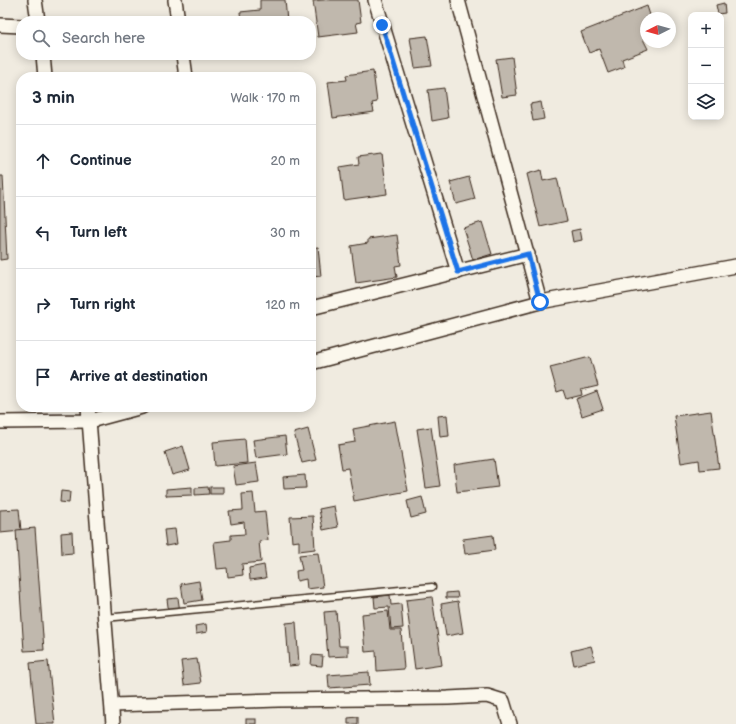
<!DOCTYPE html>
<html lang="en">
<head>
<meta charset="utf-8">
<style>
  :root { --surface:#fff; --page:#f2f2f3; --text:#1f2937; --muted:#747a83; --line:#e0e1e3 }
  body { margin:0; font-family:"Balsamiq Sans",sans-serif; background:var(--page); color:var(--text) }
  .controls { position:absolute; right:12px; top:12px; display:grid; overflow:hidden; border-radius:8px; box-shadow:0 2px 10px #0003 }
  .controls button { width:36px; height:36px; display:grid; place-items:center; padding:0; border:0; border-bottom:1px solid var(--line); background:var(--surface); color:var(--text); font:20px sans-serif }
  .compass { position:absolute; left:640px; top:12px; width:36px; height:36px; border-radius:50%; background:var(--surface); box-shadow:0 2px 10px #0003; rotate:264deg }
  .stop { position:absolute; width:12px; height:12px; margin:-9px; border:3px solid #1a73e8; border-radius:50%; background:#fff }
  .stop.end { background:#1a73e8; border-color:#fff; box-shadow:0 1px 4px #0008 }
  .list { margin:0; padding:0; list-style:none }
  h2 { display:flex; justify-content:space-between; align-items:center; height:52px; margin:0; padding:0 16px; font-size:17px }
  h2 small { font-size:13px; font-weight:400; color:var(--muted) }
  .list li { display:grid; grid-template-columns:26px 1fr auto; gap:12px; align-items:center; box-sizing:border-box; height:72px; padding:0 16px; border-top:1px solid var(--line) }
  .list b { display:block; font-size:15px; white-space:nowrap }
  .list em { font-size:13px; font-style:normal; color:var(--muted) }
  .icon { flex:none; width:22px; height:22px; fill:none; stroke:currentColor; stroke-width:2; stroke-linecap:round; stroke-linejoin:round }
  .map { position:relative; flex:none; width:736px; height:724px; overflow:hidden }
  .search { position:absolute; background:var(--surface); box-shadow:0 2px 10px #0003; left:16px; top:16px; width:300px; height:44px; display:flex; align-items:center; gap:10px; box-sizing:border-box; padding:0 14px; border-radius:16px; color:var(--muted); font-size:15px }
  .panel { position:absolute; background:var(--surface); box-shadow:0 2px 10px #0003; left:16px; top:72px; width:300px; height:340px; border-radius:16px }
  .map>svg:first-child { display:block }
</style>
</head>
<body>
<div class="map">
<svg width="736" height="724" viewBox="0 0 736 724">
  <rect width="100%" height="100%" fill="#f0ebe0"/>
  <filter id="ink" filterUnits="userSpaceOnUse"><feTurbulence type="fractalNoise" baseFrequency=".025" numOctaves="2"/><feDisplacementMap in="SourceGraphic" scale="8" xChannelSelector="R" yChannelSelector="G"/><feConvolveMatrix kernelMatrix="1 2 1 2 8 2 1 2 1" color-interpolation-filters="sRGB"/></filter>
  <g filter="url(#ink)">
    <g fill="#c0b8ad" stroke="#3b2a1e">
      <path d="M260 0H285L287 21H241L240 12 260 10Z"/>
      <path d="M324 0H358L361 22 356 23 358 32 318 37 313 1Z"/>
      <path d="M724 3 725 13 718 14 716 5Z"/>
      <path d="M647 6 651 18H646V38L643 39 648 49 622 59 624 67 608 73 599 49 589 53 581 32Z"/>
      <path d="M427 36 432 66 415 68 410 38Z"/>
      <path d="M512 57 517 95 502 97 496 59Z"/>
      <path d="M373 71 377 102 372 103 374 112 333 118 328 82 347 80 346 75Z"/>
      <path d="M444 88 448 118 432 121 428 90Z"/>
      <path d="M541 102 544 119 533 121 530 104Z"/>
      <path d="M382 154 387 194 344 200 340 167 359 164 358 157Z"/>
      <path d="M541 170 543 181 557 178 567 221 540 227 527 174Z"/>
      <path d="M0 176H3L7 259 0 260Z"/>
      <path d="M469 177 475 199 456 204 450 182Z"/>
      <path d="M482 222 492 254 473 260 463 228Z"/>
      <path d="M580 229 582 240 573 242 571 231Z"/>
      <path d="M397 235 401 265 395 266 397 277 356 283 351 246 368 243V239Z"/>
      <path d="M318 247 321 276 312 277 313 293 311 294V248Z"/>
      <path d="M590 357 598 386 581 390 582 395 566 399 563 390 557 392 550 367Z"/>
      <path d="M597 391 603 409 582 416 576 399Z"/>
      <path d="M711 411 719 468 700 470 699 460 681 463 674 416Z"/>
      <path d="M447 415 449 436 440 437 438 416Z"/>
      <path d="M395 421 408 491 354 501 348 468 342 469 338 445 355 442 353 429Z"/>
      <path d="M431 427 440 486 426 488 417 429Z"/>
      <path d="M308 429 316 460 302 463 294 433Z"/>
      <path d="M285 436 287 454 256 458 253 440Z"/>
      <path d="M245 439 247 463 215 466 213 442Z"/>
      <path d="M183 446 190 470 172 475 165 452Z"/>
      <path d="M494 459 498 487 457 492 454 465Z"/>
      <path d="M256 463 259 482 236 485 233 466Z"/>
      <path d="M305 475 306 488 284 489 283 477Z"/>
      <path d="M192 487V495L166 496V489Z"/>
      <path d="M208 487 209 494 195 495V488Z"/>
      <rect x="210" y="487" width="13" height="7"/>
      <path d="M61 491 70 492 69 503 60 502Z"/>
      <path d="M253 493 255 512 265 511 268 540 259 541 261 562 242 564 243 575 228 577 227 568 217 569 214 542 231 540V535L245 534 244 522 231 524 229 511 243 510 242 494Z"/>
      <path d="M422 497 426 514 411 518 407 501Z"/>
      <path d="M334 506 338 527 323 530 319 509Z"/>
      <path d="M19 509 21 531 0 533V510Z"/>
      <path d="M313 516 315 549 299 551V541L292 542 290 517Z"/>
      <path d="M35 528 44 650 24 651 16 530Z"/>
      <path d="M175 529 177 544 166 546 164 530Z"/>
      <path d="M72 532 73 553 62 554 61 533Z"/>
      <path d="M493 535 495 550 465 554 463 539Z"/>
      <path d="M318 553 323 587 307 589 306 579 297 581 296 571 302 570 299 555Z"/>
      <path d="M264 565 266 578 250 580 249 568Z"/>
      <path d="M199 581 202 600 184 603 181 584Z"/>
      <path d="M457 592 458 598H446V593Z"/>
      <path d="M390 595 391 605 401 604 403 628 391 629 389 607 375 608 374 597Z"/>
      <path d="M432 597 442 665 415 669 406 600Z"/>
      <path d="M178 598 180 612 169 614 167 599Z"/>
      <path d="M458 601 463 633 446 636 441 604Z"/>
      <path d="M336 611 339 646H348V656L328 657 324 612Z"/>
      <path d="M388 611 390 630H401L404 669 377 671 376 651 365 652 362 614Z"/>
      <path d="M296 622 299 665 289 666 286 623Z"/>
      <path d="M206 624 207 632 196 634 195 626Z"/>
      <path d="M591 646 595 660 574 665 571 651Z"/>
      <path d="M312 655 323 656 322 666 311 665Z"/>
      <path d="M197 659 201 683 184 685 181 661Z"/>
      <path d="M48 661 55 724H36L30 663Z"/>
      <path d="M369 672 370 685 329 688 328 675Z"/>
      <path d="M358 717V724H348V718Z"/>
      <rect x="246" y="719" width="10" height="5"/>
    </g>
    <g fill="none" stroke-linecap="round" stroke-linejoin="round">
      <defs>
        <path id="lane" d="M105 618 432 587"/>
        <g id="street">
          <path d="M35 0 38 21"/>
          <path d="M175 0 178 21"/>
          <path d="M375 0 458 272"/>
          <path d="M458 0 540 302"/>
          <path d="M0 25 21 26"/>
          <path d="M43 55 45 77"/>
          <path d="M183 55 186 77"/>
          <path d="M311 308 528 254"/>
          <path d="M311 363 540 302 736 266"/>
          <path d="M88 407 113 724"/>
          <path d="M0 422 90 421 142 407"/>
          <path d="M112 705 278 700 448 698 487 696 503 701 510 724"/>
        </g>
      </defs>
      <use href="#lane" stroke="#3b2a1e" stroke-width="9"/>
      <use href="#street" stroke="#3b2a1e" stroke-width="16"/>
      <use href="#lane" stroke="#fbf7ec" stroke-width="6"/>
      <use href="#street" stroke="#fbf7ec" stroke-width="13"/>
    </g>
  </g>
  <g fill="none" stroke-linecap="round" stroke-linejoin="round" filter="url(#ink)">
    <path stroke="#1a73e8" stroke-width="5" d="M382 25 458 272 528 254 540 302"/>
  </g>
</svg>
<div class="controls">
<button>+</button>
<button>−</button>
<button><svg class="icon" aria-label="layers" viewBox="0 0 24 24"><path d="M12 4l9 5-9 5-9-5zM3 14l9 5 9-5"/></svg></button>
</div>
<svg class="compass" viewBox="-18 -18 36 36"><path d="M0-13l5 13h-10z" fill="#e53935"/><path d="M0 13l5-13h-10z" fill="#747a83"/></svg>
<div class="stop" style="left:540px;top:302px"></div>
<div class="stop end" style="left:382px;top:25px"></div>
<div class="search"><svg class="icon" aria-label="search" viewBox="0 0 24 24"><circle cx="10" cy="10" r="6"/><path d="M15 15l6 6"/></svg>Search here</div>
<section class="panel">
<h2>3 min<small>Walk · 170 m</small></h2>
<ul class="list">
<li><svg class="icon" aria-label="ahead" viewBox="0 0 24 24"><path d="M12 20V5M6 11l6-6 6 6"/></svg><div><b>Continue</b></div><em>20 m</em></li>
<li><svg class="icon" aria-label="left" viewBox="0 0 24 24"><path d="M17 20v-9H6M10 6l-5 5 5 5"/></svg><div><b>Turn left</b></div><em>30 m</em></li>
<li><svg class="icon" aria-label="right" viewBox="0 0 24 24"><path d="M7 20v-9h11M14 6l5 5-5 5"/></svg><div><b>Turn right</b></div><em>120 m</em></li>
<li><svg class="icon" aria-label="arrive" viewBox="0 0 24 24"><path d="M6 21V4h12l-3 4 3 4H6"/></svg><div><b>Arrive at destination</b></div></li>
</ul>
</section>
</div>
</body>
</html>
